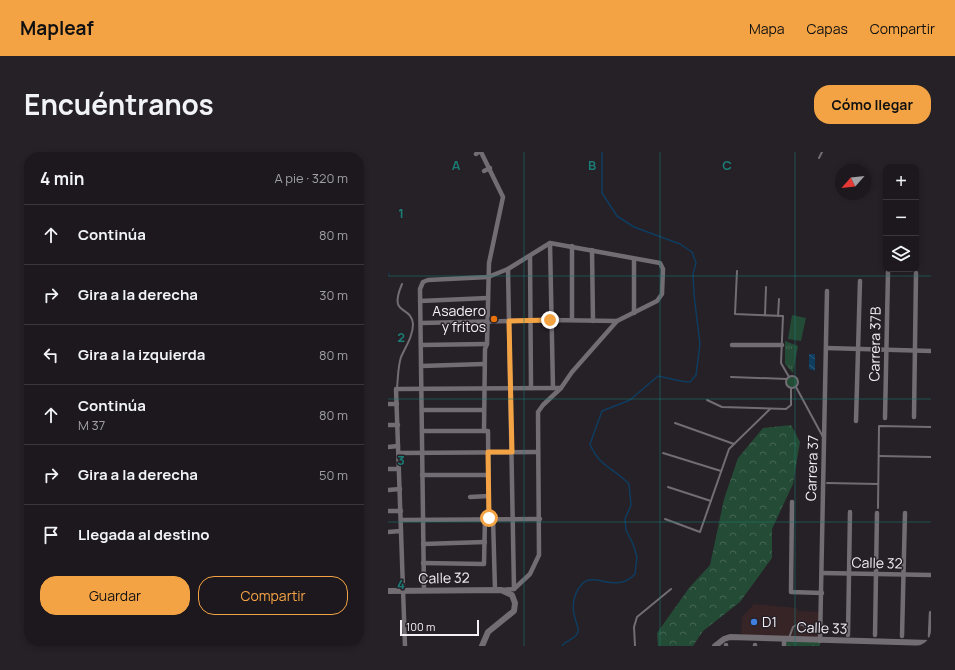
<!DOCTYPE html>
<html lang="es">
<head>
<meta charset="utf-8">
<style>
  :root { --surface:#1c181d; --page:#252126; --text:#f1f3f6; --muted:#a0a0a4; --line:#3a373b; --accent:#f4a344 }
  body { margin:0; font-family:Manrope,sans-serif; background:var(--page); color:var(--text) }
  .controls { position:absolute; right:12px; top:12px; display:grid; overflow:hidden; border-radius:8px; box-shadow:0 2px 6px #0003 }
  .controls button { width:36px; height:36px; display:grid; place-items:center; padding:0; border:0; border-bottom:1px solid var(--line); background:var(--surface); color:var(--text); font:20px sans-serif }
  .compass { position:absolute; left:447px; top:12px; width:36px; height:36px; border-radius:50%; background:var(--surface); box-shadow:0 2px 6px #0003; rotate:243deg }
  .scale { position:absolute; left:12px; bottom:10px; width:79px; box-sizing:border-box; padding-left:4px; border:2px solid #f4f0f5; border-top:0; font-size:11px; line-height:14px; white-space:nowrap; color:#f4f0f5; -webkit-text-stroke:3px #262027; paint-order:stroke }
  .stop { position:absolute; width:12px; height:12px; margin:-9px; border:3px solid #f4a344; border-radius:50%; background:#fff }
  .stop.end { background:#f4a344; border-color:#fff; box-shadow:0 1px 4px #0008 }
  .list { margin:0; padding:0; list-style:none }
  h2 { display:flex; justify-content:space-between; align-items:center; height:52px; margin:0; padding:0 16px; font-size:17px }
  h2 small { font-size:13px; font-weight:400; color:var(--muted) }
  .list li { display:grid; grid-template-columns:26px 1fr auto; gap:12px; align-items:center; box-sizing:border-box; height:60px; padding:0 16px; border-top:1px solid var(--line) }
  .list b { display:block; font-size:15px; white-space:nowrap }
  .list p { margin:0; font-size:13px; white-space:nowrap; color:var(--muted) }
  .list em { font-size:13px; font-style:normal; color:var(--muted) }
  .actions { display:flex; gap:8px; padding:12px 16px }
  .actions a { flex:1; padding:9px 0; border:1px solid var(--accent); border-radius:16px; text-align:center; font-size:14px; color:var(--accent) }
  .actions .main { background:var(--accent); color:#111 }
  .icon { flex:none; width:22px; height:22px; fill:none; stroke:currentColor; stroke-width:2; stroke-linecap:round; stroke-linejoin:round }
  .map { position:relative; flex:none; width:543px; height:494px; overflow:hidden; border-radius:16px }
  header { display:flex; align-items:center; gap:24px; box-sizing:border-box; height:56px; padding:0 20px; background:var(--accent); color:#111 }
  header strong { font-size:19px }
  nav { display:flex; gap:22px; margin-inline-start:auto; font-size:14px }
  .intro { display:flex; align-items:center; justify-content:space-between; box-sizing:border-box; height:96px; padding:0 24px }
  h1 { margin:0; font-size:28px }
  .button { padding:10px 18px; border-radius:16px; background:var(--accent); color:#111; font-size:14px; font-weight:700 }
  main { display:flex; gap:24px; padding:0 24px }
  aside { flex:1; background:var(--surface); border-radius:16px; box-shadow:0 2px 6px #0003 }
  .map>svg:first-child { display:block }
</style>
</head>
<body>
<header>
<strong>Mapleaf</strong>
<nav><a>Mapa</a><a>Capas</a><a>Compartir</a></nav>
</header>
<div class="intro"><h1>Encuéntranos</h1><a class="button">Cómo llegar</a></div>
<main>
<aside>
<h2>4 min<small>A pie · 320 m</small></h2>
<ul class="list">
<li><svg class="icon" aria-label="ahead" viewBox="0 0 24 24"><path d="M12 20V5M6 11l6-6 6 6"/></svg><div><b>Continúa</b></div><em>80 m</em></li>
<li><svg class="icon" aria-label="right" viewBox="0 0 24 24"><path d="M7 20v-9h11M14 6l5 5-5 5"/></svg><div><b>Gira a la derecha</b></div><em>30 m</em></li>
<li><svg class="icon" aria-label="left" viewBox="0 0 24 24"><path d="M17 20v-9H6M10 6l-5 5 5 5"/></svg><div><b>Gira a la izquierda</b></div><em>80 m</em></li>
<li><svg class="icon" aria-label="ahead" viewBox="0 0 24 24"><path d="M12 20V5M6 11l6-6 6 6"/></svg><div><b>Continúa</b><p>M 37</p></div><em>80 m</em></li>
<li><svg class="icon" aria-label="right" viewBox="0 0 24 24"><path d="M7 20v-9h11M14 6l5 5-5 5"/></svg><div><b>Gira a la derecha</b></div><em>50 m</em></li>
<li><svg class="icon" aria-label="arrive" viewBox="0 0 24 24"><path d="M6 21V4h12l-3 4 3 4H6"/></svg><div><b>Llegada al destino</b></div></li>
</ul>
<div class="actions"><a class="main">Guardar</a><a>Compartir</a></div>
</aside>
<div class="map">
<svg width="543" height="494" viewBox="0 0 543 494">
  <defs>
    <pattern id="forest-crowns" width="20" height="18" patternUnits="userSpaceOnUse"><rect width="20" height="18" fill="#244b35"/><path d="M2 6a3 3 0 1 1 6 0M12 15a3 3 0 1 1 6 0" fill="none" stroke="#446553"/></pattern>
    <pattern id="park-tufts" width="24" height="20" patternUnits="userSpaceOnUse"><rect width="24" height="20" fill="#244b35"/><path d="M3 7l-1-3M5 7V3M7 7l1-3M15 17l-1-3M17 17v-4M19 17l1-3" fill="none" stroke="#446553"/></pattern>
    <pattern id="water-waves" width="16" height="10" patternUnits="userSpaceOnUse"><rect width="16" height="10" fill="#0e3d60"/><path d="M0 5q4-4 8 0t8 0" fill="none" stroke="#325977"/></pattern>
  </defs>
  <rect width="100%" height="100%" fill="#262027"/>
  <path fill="#372426" d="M366 452 409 456V459L433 460 432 489 353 486 354 465Z"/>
  <g fill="#244b35">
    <path d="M404 163 418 166 413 189 400 187Z"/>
    <circle cx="404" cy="230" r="6"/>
  </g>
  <path fill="url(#forest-crowns)" d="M403 273 412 290 405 332 384 377V406L352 450 315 479 305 494H270L269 481 301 436 322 413 336 347 350 306 375 276Z"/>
  <g fill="url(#park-tufts)">
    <path d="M397 189 410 194 405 221 397 212Z"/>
    <path d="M396 487 432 489V494H396Z"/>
  </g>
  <path fill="url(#water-waves)" d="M421 202H427V219L421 217Z"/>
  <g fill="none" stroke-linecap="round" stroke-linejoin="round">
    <g stroke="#0e3d60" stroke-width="1.5">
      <path d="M0 122H1"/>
      <path d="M174 494C178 488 187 488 190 480 191 476 188 471 187 466 183 454 186 440 195 431 207 420 229 442 247 422L249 405 245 392 238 378 237 367 243 353 241 332C225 315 212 316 202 292L214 259 242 248 270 224C281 226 291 230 302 230L308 223 312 192 306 143 305 122 308 111 304 100 292 92 246 75 229 64 214 41V0"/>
    </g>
    <g stroke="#726c73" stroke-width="2">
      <path d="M431 6 434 0"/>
      <path d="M349 119 347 162 395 164 393 211 401 225"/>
      <path d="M377 163 378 135"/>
      <path d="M390 164 391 147"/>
      <circle cx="404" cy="230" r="6"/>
      <path d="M343 225 399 227"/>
      <path d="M408 235 435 285"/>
      <path d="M9 236C10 226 10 214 13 205 18 194 25 184 25 172 23 152 0 165 14 132"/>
      <path d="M319 248 334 255 398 257 403 253V236"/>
      <path d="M287 271 346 292"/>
      <path d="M275 301 333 319"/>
      <path d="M491 304 543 305"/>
      <path d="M439 331 490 332"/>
      <path d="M280 335 323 349"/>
      <path d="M490 356 491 274 543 275"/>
      <path d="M277 367 312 380 341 297 382 257"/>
      <path d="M401 486 405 475 410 472 415 473 419 477"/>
      <path d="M247 494 246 475 249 465 283 437"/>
    </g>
    <g stroke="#726c73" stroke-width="4.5">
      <path d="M93 0 115 45 101 111 99 192 97 197 96 279"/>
      <path d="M88 2 91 0"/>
      <path d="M96 19 102 16"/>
      <path d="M162 91 165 236"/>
      <path d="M184 94V168"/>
      <path d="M204 98 205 169"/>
      <path d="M142 104 143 236"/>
      <path d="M246 107V161"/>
      <path d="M120 117 126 437"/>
      <path d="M32 149 100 146"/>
      <path d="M33 171 162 168 229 169"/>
      <path d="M33 193 99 192"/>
      <path d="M344 193H394"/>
      <path d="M438 196 543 199"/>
      <path d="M33 214 96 212"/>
      <path d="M0 252H9"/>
      <path d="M34 258H95"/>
      <path d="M526 265 528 121"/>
      <path d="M497 266 500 120"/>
      <path d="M468 269 472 129"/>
      <path d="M0 273H10"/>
      <path d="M34 279H100L101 366"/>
      <path d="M0 295 10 294"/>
      <path d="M11 301 150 300"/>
      <path d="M0 317H11"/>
      <path d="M34 323H100"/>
      <path d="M0 338 12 337"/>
      <path d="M82 345 101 344"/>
      <path d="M404 350 403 440 434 441"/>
      <path d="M0 359H13"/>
      <path d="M105 366 107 438"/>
      <path d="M13 368 152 367"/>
      <path d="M0 380 13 379"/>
      <path d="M35 392 97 390"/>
      <path d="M35 411 96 412 97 366"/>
      <path d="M434 421 543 423"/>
      <path d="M36 439 32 137 35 130 40 128 100 125 120 117 162 91 272 111 275 117 274 142 269 149 229 169 184 220 173 236 155 253 150 260 151 403 142 422 126 437 113 438"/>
      <path d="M460 483 462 360"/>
      <path d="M487 483 489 361"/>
      <path d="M514 484 517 361"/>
      <path d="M542 484 543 461"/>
      <path d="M432 489 439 139"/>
      <path d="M17 494 8 237 173 236"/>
      <path d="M338 494V493"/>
      <path d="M367 494V493"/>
      <path d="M396 494V487"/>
    </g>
    <g stroke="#726c73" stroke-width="6">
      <path d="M0 439 113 438 124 443 127 451 126 459 100 480 94 494"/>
      <path d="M327 494 336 487 342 485 543 491"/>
    </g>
  </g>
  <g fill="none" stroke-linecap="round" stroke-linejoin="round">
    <path stroke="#f4a344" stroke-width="5" d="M101 366 100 300H124L121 169 162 168"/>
  </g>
  <path fill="none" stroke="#1a7c75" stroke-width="1" stroke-opacity="0.55" d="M136 0V494M272 0V494M407 0V494M0 124H543M0 247H543M0 370H543"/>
  <circle fill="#e8710a" stroke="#262027" stroke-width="1.5" cx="106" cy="167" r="4"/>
  <circle fill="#3f7fe0" stroke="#262027" stroke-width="1.5" cx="366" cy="470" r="4"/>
  <g text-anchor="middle" stroke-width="3" stroke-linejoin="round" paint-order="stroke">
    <g font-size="14" fill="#f4f0f5" stroke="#262027" text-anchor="end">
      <text x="98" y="164">Asadero<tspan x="98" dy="16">y fritos</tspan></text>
      <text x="374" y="475" text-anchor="start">D1</text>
    </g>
    <g font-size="14" fill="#f4f0f5" stroke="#262027">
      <text transform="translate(487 192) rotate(-89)" y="5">Carrera 37B</text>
      <text transform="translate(424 316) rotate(-88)" y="5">Carrera 37</text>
      <text transform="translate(489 411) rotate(1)" y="5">Calle 32</text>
      <text transform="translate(56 426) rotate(-1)" y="5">Calle 32</text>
      <text transform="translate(434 476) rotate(2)" y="5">Calle 33</text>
    </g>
  </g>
  <g font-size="13" text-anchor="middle" font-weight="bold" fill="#1a7c75" stroke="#262027" stroke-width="3" stroke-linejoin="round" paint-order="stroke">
    <text x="68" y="18">A</text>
    <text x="204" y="18">B</text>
    <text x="339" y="18">C</text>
    <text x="13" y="66">1</text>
    <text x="13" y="190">2</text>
    <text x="13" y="313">3</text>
    <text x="13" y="437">4</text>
  </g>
</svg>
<div class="controls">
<button>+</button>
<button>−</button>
<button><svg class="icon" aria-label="layers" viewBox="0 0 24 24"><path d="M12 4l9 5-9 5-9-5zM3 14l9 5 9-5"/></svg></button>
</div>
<svg class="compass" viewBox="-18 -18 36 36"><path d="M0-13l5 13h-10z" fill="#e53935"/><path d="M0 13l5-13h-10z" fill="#a0a0a4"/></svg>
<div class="scale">100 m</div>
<div class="stop" style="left:101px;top:366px"></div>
<div class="stop end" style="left:162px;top:168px"></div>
</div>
</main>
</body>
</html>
